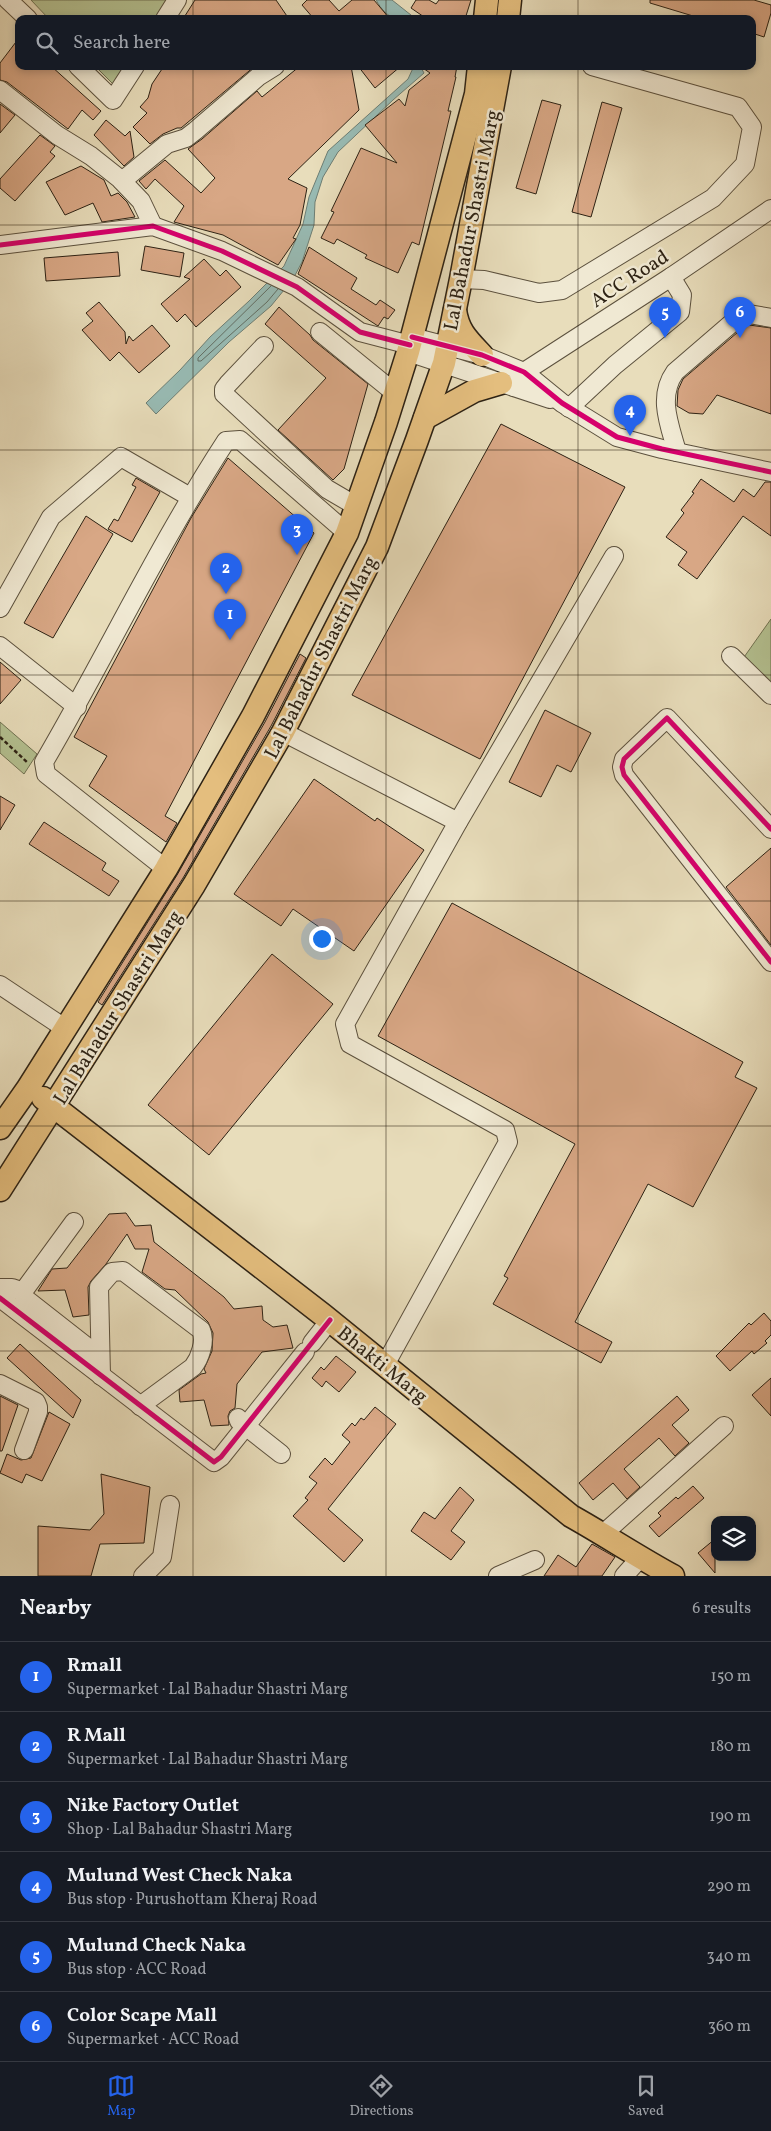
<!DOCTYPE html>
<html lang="en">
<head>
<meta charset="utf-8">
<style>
  :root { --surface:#171b24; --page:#242831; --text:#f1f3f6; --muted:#9ea1a6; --line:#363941; --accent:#2563eb }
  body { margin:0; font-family:Vollkorn,serif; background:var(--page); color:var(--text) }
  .controls { position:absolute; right:15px; bottom:15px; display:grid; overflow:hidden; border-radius:10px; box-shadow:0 2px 8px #0003 }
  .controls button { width:45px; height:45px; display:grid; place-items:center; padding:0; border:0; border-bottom:1px solid var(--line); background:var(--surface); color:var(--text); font:25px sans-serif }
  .you { position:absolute; left:321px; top:938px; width:18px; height:18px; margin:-12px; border:4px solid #fff; border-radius:50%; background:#1a73e8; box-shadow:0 0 0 8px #1a73e833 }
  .badge { display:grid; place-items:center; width:32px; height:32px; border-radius:50%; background:var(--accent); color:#fff; font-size:16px; font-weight:700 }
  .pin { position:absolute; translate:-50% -41px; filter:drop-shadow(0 1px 2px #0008) }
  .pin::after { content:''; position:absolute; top:26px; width:18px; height:15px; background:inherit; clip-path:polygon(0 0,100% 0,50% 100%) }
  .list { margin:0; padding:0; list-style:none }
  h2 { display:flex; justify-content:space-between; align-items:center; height:65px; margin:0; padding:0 20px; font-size:21px }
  h2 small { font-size:16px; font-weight:400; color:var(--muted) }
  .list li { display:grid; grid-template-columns:32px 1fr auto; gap:15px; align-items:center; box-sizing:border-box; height:70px; padding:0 20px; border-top:1px solid var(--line) }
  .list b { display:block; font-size:19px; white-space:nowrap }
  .list p { margin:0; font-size:16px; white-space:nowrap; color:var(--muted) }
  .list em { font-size:16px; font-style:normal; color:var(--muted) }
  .icon { flex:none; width:28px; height:28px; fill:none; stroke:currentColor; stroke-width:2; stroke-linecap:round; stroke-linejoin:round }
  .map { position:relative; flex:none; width:771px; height:1576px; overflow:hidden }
  .search { position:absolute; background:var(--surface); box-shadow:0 2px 8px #0003; left:15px; right:15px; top:15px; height:55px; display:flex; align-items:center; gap:12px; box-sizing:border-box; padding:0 18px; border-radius:10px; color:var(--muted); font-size:19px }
  .sheet { height:485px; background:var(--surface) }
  nav { display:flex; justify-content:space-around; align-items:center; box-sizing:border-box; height:70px; border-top:1px solid var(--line); background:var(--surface); font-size:14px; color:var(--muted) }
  nav a { display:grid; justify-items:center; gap:2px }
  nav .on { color:var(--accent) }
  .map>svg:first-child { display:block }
</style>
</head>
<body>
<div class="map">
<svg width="771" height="1576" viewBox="0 0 771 1576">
  <rect width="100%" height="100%" fill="#e8ddbb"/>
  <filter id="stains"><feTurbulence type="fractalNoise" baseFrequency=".004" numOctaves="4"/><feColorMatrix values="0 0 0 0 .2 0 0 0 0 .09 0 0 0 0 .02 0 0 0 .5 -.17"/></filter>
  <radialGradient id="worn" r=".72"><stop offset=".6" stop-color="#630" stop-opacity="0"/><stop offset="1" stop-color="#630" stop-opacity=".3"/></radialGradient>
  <g fill="#b4c191" stroke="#707252">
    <path d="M31 0H172L160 19H49Z"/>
    <path d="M95 66H129L116 87Z"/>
    <path d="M771 619V686L742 660Z"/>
    <path d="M0 722 37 754 24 774 0 753Z"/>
  </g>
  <g fill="#98bbb4" stroke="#6d7e74">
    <path d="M376 0H392L416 19C394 19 388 20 376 0Z"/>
    <path d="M414 66H420L424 73 393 100 338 152 323 177 315 202 314 225 302 262 293 279 271 306 229 342 156 414 146 403 180 370 210 337 249 301 284 266 303 224 309 197 328 151 408 79Z"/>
  </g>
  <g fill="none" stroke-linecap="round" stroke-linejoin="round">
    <path stroke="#626e64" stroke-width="1" d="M271 286 198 358V361H201L267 302 278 289"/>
  </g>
  <g fill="#d8a785" stroke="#2d2214">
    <path d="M195 0H276L289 19H183Z"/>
    <path d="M307 0H329L339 11 352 0H374L390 19H314L302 5Z"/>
    <path d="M416 0H429L436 4 439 0H471L465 19H427L411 8Z"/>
    <path d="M650 0H754L771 5V13L764 37 752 33V19H703L650 3Z"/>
    <path d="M19 38V66H51L101 111 93 120 82 110 68 129 7 82 0 80V63Z"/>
    <path d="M164 66H255L181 128H177L163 134 150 144 133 127 147 113 140 107 148 98 152 84Z"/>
    <path d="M300 66H351L359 110 288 179 307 188 300 225 293 238 296 239 278 265 223 235 174 222 184 206 155 179 146 189 139 181 165 160 201 193 215 178 188 149 202 139 257 91 262 97Z"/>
    <path d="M358 66H401L375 88Z"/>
    <path d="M420 66H457L455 77H456L448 111H451L419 245 412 242 398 273 365 258 367 255 337 239 334 244 321 238 334 212 331 211 361 148 397 163 365 125 399 99 405 106 409 90 430 73Z"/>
    <path d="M542 100 561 105 536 194 516 188Z"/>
    <path d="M602 102 622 108 591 217 572 212Z"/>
    <path d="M0 104 15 115 0 133Z"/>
    <path d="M106 120 125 136 130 131 134 157 124 166 94 135Z"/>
    <path d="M40 135 55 146 50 152 55 156 15 201 0 188V179Z"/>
    <path d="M81 166 104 180 111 196 118 193 127 202 135 217 102 222 93 203 65 215 46 182Z"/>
    <path d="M145 246 184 253 180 277 141 270Z"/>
    <path d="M309 247 357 278 351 289 376 305 380 300 395 310 388 319 384 317 378 326 298 274Z"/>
    <path d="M118 252 120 276 46 281 44 258Z"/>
    <path d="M204 259 220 276 226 270 241 287 196 327 185 314 177 322 161 304 190 279 184 277Z"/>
    <path d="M99 302 125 332 126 344 129 336 133 341 152 325 170 346 139 373 119 352 110 361 82 330 93 321 86 313Z"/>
    <path d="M279 307 310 335 313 340 368 384 344 469 333 480 278 430 326 378 265 324Z"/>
    <path d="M749 325 771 328V414L717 395 703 414 689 413 677 406 678 390 683 379 745 326Z"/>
    <path d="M501 424 625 487 480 759 352 695Z"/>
    <path d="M228 458 314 533 165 816 177 823 166 842 89 786 107 756 74 737 191 518Z"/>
    <path d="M136 478 160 492 132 542 108 529 114 519 118 521 136 487 132 485Z"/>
    <path d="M701 479 734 502 743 489 754 497 765 482H771V536L743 516 697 579 678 565 687 552 666 537 684 513 681 510 694 493 692 492Z"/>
    <path d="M86 516 113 534 53 638 24 623Z"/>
    <path d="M300 654 306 658 271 726 183 878 102 1005 98 1002 177 875 265 722Z"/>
    <path d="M0 662 21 680 0 704Z"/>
    <path d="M545 710 591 733 571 772 557 765 541 797 509 782Z"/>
    <path d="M314 779 375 821 377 818 424 850 354 951 293 909 281 926 234 894Z"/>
    <path d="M0 796 15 805 0 830Z"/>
    <path d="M44 822 106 863 102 870 119 881 109 896 29 844Z"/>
    <path d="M771 848V945L726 887Z"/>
    <path d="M452 903 743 1062 735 1077 757 1088 693 1207 648 1184 575 1322 612 1342 601 1363 493 1304 508 1278 504 1276 575 1144 378 1036Z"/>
    <path d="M272 954 333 1004 209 1155 148 1105Z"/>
    <path d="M126 1213 135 1226 151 1225 154 1242 224 1297 234 1309 262 1306 263 1320 273 1327 287 1325 293 1348 262 1352 237 1384 235 1408 230 1411 228 1416 229 1425 211 1426 204 1400 180 1402 179 1390 201 1374 206 1373 204 1369 212 1351 213 1333 208 1322 175 1290 165 1289 142 1272 149 1249H135L127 1234 106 1264 91 1281 88 1287 89 1315 73 1317 65 1290 38 1291 52 1269 67 1268 109 1214Z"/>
    <path d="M764 1313 771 1321V1335L765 1341 767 1343 754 1354 752 1351 730 1371 716 1356 749 1323 751 1325Z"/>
    <path d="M20 1344 81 1400 73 1418 7 1358Z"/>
    <path d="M336 1356 356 1372 339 1392 326 1381 322 1387 312 1378 321 1367 324 1370Z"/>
    <path d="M771 1378V1416L752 1395Z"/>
    <path d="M0 1396 18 1405 2 1451H0Z"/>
    <path d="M677 1396 689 1410 672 1425 689 1443 675 1456 659 1438 624 1469 640 1487 627 1499 613 1483 593 1500 579 1483Z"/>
    <path d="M375 1407 396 1424 328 1509 363 1540 344 1562 293 1516 308 1500 305 1498 317 1483 309 1477 325 1458 332 1465 350 1442 342 1435 352 1423 355 1426 361 1418 364 1420Z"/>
    <path d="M49 1412 70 1424 42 1481 26 1474 22 1483 0 1473 7 1454 21 1460 31 1458Z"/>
    <path d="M101 1474 150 1487 144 1543 100 1544 91 1576H38V1526L90 1530 104 1514Z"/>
    <path d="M693 1486 704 1498 659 1537 649 1526 661 1516 658 1513 676 1497 678 1499Z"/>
    <path d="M460 1487 474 1500 451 1531 465 1542 451 1560 411 1531 424 1512 435 1519Z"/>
    <path d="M715 1539V1573L698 1553Z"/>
    <path d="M592 1544 615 1557 602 1576H544L558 1555 576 1567Z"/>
  </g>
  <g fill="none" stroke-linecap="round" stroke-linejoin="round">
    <defs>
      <g id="minor">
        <path d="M8 0 28 19"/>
        <path d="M165 19 177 0"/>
        <path d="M78 66 113 100 135 66"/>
        <path d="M0 90 57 135 91 156 120 179 141 201 153 226"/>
        <path d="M122 181 167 144 186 138 195 131 259 76 275 66"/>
        <path d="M0 245 153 226 222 251 297 287 360 332 410 345"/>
        <path d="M461 279 484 280 539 293 562 290 713 198 745 164 752 127 738 107 592 66"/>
        <path d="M320 332 395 393"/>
        <path d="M412 337 482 355 524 372 562 403 617 437 662 449 771 472"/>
        <path d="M264 346 228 384 224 389V394L327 489 356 506"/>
        <path d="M408 352 550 399"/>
        <path d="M514 387 524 372 671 277 771 209"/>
        <path d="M569 408 615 365 680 312 682 295 671 277"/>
        <path d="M677 452C670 426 657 397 675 372L740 316 749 314 771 318"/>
        <path d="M0 608 51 517 121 457 190 497"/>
        <path d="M0 646 77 707"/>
        <path d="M731 656 771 695"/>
        <path d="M283 732 458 822"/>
        <path d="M771 829 667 718 624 759 622 767 624 775 771 962"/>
        <path d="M166 869 46 774 44 762C106 656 159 544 226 441L240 440 347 533"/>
        <path d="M0 985 66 1029"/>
        <path d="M74 1222 25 1289 23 1294 26 1299 100 1357"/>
        <path d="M0 1288H12L18 1290"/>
        <path d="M0 1298 214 1462 221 1457 305 1352"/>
        <path d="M312 1343 330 1320"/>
        <path d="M385 1365 508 1142 505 1130 350 1044 345 1024 458 822 614 556"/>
        <path d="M101 1376 99 1287 112 1272 123 1271 201 1330C206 1341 200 1358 193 1367L140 1406"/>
        <path d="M0 1384 36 1402 38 1407V1412L24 1450"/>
        <path d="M238 1418 239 1421 281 1454"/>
        <path d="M603 1534 724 1426"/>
        <path d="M143 1576 162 1557 170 1505"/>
        <path d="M498 1576 535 1560"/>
        <path d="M624 1576 640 1558"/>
      </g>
      <g id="major">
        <path d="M485 19 487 0"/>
        <path d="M508 19 510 0"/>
        <path d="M455 310C458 331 467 339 482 355"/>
        <path d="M425 418 474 391 501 383"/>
        <path d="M43 1098 323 1315 571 1516C605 1535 638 1557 673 1576"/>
        <path d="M0 1128 28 1088 166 869 253 716 347 533 386 422 408 352 476 94 479 66"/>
        <path d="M0 1190 194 885 283 732 377 547 417 440 444 363 461 279 500 66"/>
      </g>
    </defs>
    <use href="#minor" stroke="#5c513e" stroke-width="20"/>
    <use href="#major" stroke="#2d2214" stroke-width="25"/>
    <path stroke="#2d2214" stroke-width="2.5" stroke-dasharray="4 2.5" stroke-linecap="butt" d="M0 737 28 763"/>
    <use href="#minor" stroke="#f0e9d3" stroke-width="18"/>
    <use href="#major" stroke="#e4be7e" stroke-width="22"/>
    <defs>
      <g id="cycleway">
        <path d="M0 245 153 226 222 251 297 287 360 332 410 345"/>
        <path d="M412 337 482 355 524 372 562 403 617 437 662 449 771 472"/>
        <path d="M771 829 667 718 624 759 622 767 624 775 771 962"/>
        <path d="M0 1298 214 1462 221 1457 330 1320"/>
      </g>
    </defs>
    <use href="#cycleway" stroke="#f0e9d3" stroke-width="8"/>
    <use href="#cycleway" stroke="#d6006c" stroke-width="5"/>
  </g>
  <path fill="none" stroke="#2d2214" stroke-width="1" stroke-opacity="0.55" d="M193 0V19M386 0V19M578 0V19M193 66V1576M386 66V1576M578 66V1576M0 225H771M0 450H771M0 675H771M0 901H771M0 1126H771M0 1351H771"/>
  <g text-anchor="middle" stroke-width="5" stroke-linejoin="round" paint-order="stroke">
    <g font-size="20" fill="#2d2214" stroke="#f0e9d3">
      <text transform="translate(471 220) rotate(-79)" y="7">Lal Bahadur Shastri Marg</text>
      <text transform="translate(629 278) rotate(-33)" y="7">ACC Road</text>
      <text transform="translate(320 657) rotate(-63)" y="7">Lal Bahadur Shastri Marg</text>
      <text transform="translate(117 1007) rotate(-58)" y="7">Lal Bahadur Shastri Marg</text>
      <text transform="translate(383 1364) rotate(39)" y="7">Bhakti Marg</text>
    </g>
  </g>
  <rect width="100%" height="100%" filter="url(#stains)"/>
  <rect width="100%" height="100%" fill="url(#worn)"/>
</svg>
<div class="controls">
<button><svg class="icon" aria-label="layers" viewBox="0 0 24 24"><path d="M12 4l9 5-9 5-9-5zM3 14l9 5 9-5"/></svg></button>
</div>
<div class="you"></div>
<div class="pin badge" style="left:230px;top:640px">1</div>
<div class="pin badge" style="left:226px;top:594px">2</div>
<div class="pin badge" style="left:297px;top:555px">3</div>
<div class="pin badge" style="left:630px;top:436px">4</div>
<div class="pin badge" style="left:665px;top:338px">5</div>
<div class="pin badge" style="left:740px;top:338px">6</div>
<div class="search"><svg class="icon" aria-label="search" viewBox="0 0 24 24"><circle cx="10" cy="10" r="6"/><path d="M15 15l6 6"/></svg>Search here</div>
</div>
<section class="sheet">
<h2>Nearby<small>6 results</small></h2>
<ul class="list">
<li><span class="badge">1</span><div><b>Rmall</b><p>Supermarket · Lal Bahadur Shastri Marg</p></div><em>150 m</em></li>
<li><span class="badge">2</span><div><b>R Mall</b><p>Supermarket · Lal Bahadur Shastri Marg</p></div><em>180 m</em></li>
<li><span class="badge">3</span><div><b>Nike Factory Outlet</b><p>Shop · Lal Bahadur Shastri Marg</p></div><em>190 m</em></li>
<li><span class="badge">4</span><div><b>Mulund West Check Naka</b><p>Bus stop · Purushottam Kheraj Road</p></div><em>290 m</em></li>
<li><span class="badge">5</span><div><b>Mulund Check Naka</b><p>Bus stop · ACC Road</p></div><em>340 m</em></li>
<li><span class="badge">6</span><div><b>Color Scape Mall</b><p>Supermarket · ACC Road</p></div><em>360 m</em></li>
</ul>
</section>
<nav>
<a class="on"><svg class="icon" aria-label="map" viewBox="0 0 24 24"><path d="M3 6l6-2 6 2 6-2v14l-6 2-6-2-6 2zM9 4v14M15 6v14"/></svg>Map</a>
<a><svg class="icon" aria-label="directions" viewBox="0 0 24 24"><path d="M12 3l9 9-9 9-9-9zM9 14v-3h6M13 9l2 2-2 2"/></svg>Directions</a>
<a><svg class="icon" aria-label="saved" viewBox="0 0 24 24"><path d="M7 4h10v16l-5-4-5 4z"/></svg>Saved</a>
</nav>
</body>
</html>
